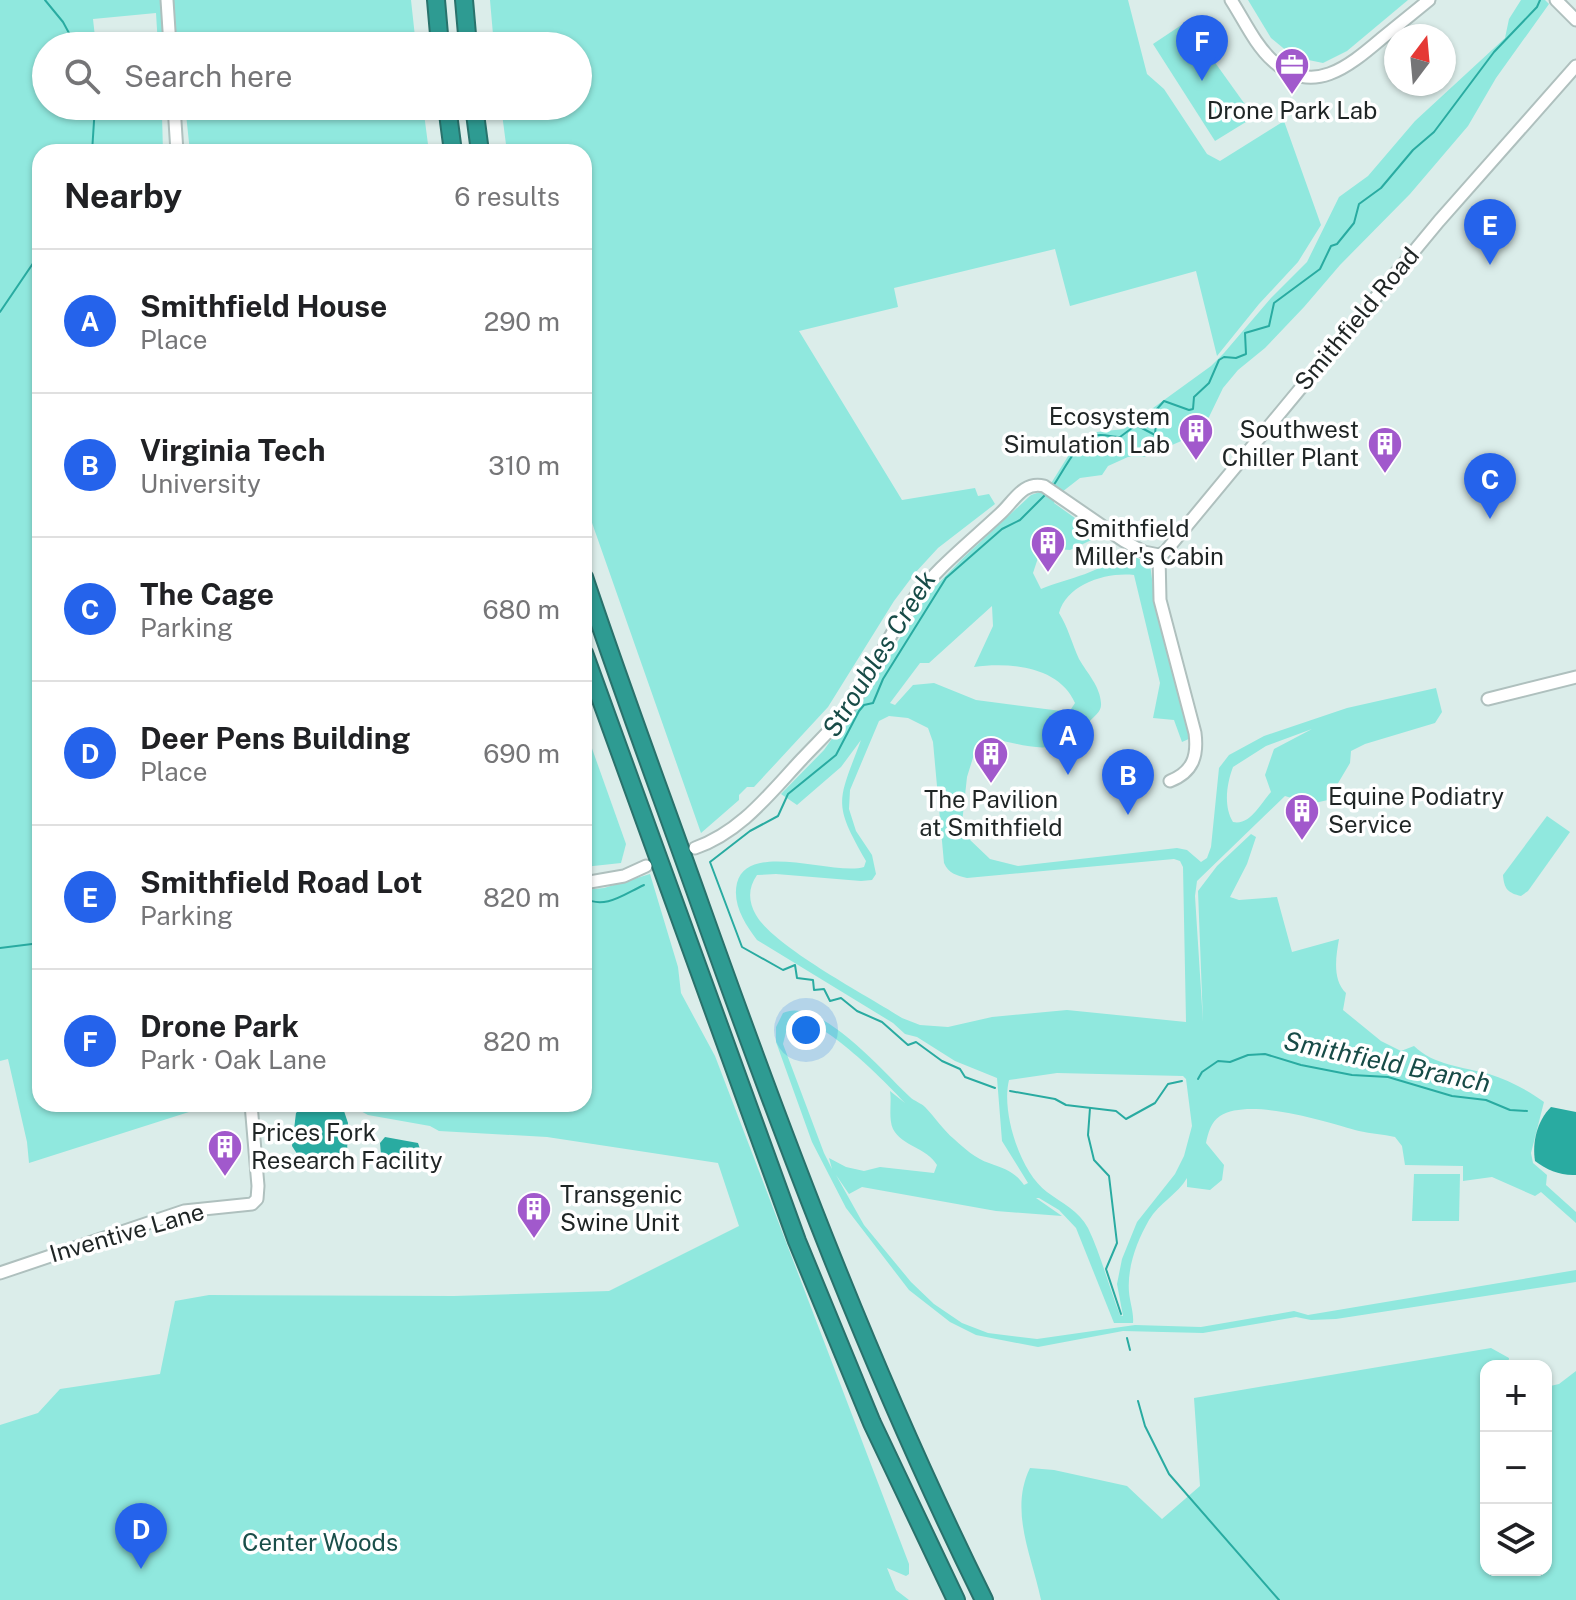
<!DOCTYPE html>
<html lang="en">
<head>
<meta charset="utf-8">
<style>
  :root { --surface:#fff; --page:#f6f6f6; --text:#202124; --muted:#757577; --line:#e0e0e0; --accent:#2563eb }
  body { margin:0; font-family:"Public Sans",sans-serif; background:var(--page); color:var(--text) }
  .controls { position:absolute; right:24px; bottom:24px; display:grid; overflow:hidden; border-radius:16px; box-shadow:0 2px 6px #0004 }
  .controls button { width:72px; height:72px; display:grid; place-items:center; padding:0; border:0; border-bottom:2px solid var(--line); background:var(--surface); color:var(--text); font:40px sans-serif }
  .compass { position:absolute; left:1384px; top:24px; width:72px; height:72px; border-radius:50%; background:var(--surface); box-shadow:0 2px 6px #0004; rotate:16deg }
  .you { position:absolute; left:806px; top:1030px; width:28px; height:28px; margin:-20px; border:6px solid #fff; border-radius:50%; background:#1a73e8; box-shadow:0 0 0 12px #1a73e833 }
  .badge { display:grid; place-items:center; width:52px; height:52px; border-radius:50%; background:var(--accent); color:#fff; font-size:26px; font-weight:700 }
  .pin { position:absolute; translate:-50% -66px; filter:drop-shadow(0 2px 4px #0008) }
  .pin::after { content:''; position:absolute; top:42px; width:28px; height:24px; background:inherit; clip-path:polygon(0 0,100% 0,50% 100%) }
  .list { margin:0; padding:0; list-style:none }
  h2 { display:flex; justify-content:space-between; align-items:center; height:104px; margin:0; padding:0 32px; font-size:34px }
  h2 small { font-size:26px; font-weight:400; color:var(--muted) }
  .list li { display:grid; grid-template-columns:52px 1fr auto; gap:24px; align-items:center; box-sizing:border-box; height:144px; padding:0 32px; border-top:2px solid var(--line) }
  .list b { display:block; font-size:30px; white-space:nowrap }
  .list p { margin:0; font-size:26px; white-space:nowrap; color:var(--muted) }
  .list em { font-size:26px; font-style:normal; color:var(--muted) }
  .icon { flex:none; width:44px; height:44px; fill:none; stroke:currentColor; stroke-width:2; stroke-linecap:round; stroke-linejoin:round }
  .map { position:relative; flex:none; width:1576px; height:1600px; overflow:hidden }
  .search { position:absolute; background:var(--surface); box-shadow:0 2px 6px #0004; left:32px; top:32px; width:560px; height:88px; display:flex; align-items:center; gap:20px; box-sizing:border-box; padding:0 28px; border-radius:44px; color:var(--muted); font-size:30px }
  .panel { position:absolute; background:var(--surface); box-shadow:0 2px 6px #0004; left:32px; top:144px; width:560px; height:968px; border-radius:24px }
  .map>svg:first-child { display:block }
</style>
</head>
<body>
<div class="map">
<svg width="1576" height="1600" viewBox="0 0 1576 1600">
  <rect width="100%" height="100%" fill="#dbedea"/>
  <g fill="#90e8de" fill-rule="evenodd">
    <path d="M0 0H411L416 46H158L156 13 93 19 96 46H46V106H423L429 152H190L186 114 162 115 163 152H40V1104H214L29 1163 27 1142 8 1059 0 1061Z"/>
    <path d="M490 0H1128L1147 74 1164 89 1207 154 1220 161 1284 121 1321 225 1298 262 1259 304 1217 356 1196 271 1070 306 1055 249 894 288 898 307 799 331 902 500 975 488 978 496 989 494 995 504 938 548 915 573 894 601 828 707 754 787H747L739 795V800L701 833 584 500V152H507L501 106H578V46H494Z"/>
    <path d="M1248 0H1408L1347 51 1323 63 1294 57 1271 38Z"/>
    <path d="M1521 0H1545L1549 4 1496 78 1468 126 1410 194 1340 265 1304 307 1265 348 1238 370 1223 388 1209 417 1193 436 1144 457H1128L1108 466 1102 475 1080 478 1062 492 1050 485 1070 453 1097 432 1124 429 1211 366 1224 353 1271 298 1307 262 1339 197 1368 176 1415 121 1505 38 1509 19Z"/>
    <path d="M1186 22 1254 117 1215 141 1153 44Z"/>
    <path d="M1040 492 1055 500 1054 503 1100 536 1070 550 1055 549 1038 558 1033 573 1041 589C1068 578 1103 573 1123 551L1150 564 1156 609 1176 672 1191 738 1182 742 1174 720 1153 718 1160 683 1134 575C1106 572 1067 584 1059 613 1068 627 1072 644 1079 659 1087 673 1100 686 1101 703 1102 712 1094 716 1089 722 1058 759 1034 747 994 739L976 748 967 777 962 823 968 838 990 859 1018 866 1177 848 1187 850 1201 862 1207 858 1211 847 1219 768 1229 755 1264 736 1347 708 1436 688 1442 712 1435 723 1365 744 1351 751 1350 763 1328 800 1310 804 1285 796 1197 881 1195 896 1203 1022 1198 891 1217 866 1251 834 1256 837 1247 864 1230 897 1239 900 1277 897 1292 952 1339 939C1336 956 1332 980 1346 993L1343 1010 1381 1041 1401 1051 1414 1046C1433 1065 1463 1067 1489 1074 1508 1080 1528 1090 1544 1102L1531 1153 1533 1163 1547 1175 1546 1185 1576 1212V1223L1541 1192 1535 1196 1492 1177 1463 1181V1166L1405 1165 1402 1146 1395 1137C1383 1134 1371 1134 1359 1131 1327 1122 1250 1097 1220 1116 1211 1122 1208 1133 1206 1143L1224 1165 1222 1180 1210 1190 1187 1187V1178C1178 1194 1159 1203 1149 1220 1137 1241 1127 1267 1129 1292 1130 1303 1134 1313 1133 1323H1114L1076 1228 1059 1210 1039 1198H1036L1062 1216 996 1211 862 1187 849 1194 836 1175 864 1225 911 1282 934 1304 962 1323 988 1333 1037 1339 1135 1325 1201 1327 1294 1311 1308 1315 1576 1270V1282L1336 1319 1311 1320 1296 1317 1203 1333 1123 1331 1038 1347 976 1335 950 1322 909 1290 846 1208 812 1142 776 1042V1027L783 1013C818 995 886 1075 910 1097 914 1101 921 1103 925 1107 935 1117 943 1130 954 1139 964 1148 976 1159 989 1163 1005 1169 1014 1171 1024 1185L1028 1183 1002 1141 997 1078 955 1061 917 1037 905 1034 893 1023 757 940C745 924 732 904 737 883 748 840 834 876 864 867L866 861C832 802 838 802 861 740L841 767 797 805 781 794 824 750 883 666 925 597 963 558 1031 495ZM992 606 993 626 974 667C1009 662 1059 666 1075 703L1069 712 976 700 934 683 913 685 895 705 890 703 920 663H929ZM889 716 908 718 928 728 933 742 944 863C949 874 956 875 967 878L1174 859 1180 861 1183 867 1186 1022 1067 1010 992 1017 948 1027 920 1025 902 1018C868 996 774 947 756 915 748 901 748 888 757 875L776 874 861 881 872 880 876 874 872 855 856 831 849 809 850 790 879 721ZM1312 729 1274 749 1265 775 1271 792C1261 803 1250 826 1233 822 1223 806 1227 783 1233 767L1266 746ZM796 1019C824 1020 885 1081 905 1103L890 1091C892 1102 888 1118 893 1129 902 1146 927 1148 937 1165L934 1173 880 1167 864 1171 846 1167 829 1158 832 1169 824 1153 783 1044 788 1024ZM1057 1073 1183 1076 1186 1079 1192 1126 1184 1156 1175 1174 1137 1222 1122 1259 1117 1284 1123 1316 1120 1315C1109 1287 1101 1255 1088 1228 1079 1211 1062 1203 1047 1192 1020 1172 1001 1112 1009 1080Z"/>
    <path d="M584 726 626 844 621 863 584 867Z"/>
    <path d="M1547 816 1570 832 1528 891 1521 896C1508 893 1504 889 1503 875Z"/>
    <path d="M650 874 678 967 681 993 715 1056 909 1564V1574L906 1576 887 1568 896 1590 909 1600H0V1425L38 1413 60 1389 160 1374 175 1301 209 1295 454 1296 609 1291 739 1226 718 1163 547 1137 439 1131 430 1126 368 1115 348 1104H584V890L604 888Z"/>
    <path d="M1414 1174H1460L1459 1221H1412Z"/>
    <path d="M1491 1348 1509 1358 1508 1366H1486V1570H1546V1387L1559 1384 1576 1371V1600H1041C1032 1556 1009 1511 1030 1468L1054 1470 1127 1486 1162 1519 1200 1486 1194 1398Z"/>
  </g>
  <g fill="#29aba1">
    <path d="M325 1106 344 1111 348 1123 347 1154 342 1159 301 1160 292 1146 296 1113 301 1108Z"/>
    <path d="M1551 1107 1576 1112V1175C1561 1176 1547 1170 1535 1161 1532 1142 1537 1121 1551 1107Z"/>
    <path d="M385 1137 418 1143 420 1149 417 1165 411 1170 382 1166 380 1143Z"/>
  </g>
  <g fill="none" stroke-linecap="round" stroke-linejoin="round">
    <g stroke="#29aba1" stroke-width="2">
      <path d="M45 0 63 22 76 46"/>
      <path d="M92 152 95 106"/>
      <path d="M0 312 40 253"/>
      <path d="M1053 486C1063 472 1077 441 1094 436 1102 433 1111 437 1120 437L1136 425 1155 435 1157 409 1164 401 1189 410 1193 409 1194 397 1209 383 1219 360 1224 357 1236 358 1246 354 1245 333 1269 326 1274 303 1320 269 1331 246 1337 244 1354 223 1359 204 1381 188 1413 150 1434 132 1494 52 1537 7 1540 0"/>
      <path d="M584 898C605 910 624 894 644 885"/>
      <path d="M0 948 40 943"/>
      <path d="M1198 1079 1202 1072 1218 1061 1230 1062 1248 1055 1265 1054 1301 1065 1352 1075 1388 1077 1452 1096 1486 1100 1510 1110 1527 1111"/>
      <path d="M995 1088 965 1077 960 1069 942 1061 916 1042 908 1045 882 1022 857 1011 841 998 830 1001 824 989 814 990 813 980 797 978 795 965 783 970 742 947 710 862 750 831 778 816 788 794 836 755 859 711 864 705 873 703 883 679 946 578 1002 529 1020 520 1045 495"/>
      <path d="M1010 1091 1055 1099 1066 1105 1116 1111 1126 1119 1155 1103 1168 1084 1182 1081"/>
      <path d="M1090 1108 1088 1135 1094 1160 1109 1176 1117 1243 1106 1269 1121 1314"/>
      <path d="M1127 1338 1130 1350"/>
      <path d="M1138 1401 1145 1426 1169 1474 1279 1600"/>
    </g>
    <defs>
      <g id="minor">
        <path d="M167 0 170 46"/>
        <path d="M1231 0C1244 20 1255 45 1273 61 1313 97 1349 66 1381 39 1397 26 1413 13 1429 0"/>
        <path d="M1556 0 1576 20"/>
        <path d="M174 106 177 152"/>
        <path d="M1159 555 1160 600 1195 733C1198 756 1193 772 1170 781"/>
        <path d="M1488 699 1576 677"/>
        <path d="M695 848C741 832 770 793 802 759 816 744 831 730 844 714 870 681 886 639 910 604 935 569 969 543 1001 513 1014 501 1023 481 1044 486L1124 541 1144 552 1159 555 1165 552 1439 221 1576 66"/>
        <path d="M584 883 624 876 646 866"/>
        <path d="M0 1273 184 1211 252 1204 257 1199 258 1186 251 1104"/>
      </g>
      <g id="highway">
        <path d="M436 0 440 46"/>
        <path d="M464 0 468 46"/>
        <path d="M447 106 453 152"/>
        <path d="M474 106 480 152"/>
        <path d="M584 577C621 688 662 797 701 907 785 1143 873 1376 984 1600"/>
        <path d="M584 653 797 1241 872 1423 956 1600"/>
      </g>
    </defs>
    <use href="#minor" stroke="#afc0be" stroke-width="15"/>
    <use href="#highway" stroke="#29726c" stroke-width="20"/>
    <use href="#minor" stroke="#fff" stroke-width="11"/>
    <use href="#highway" stroke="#2e9b92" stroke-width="16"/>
  </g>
  <defs>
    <symbol id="office-pin" viewBox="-11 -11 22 30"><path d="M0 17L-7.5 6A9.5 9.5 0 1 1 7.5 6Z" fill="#a159cc" stroke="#fff"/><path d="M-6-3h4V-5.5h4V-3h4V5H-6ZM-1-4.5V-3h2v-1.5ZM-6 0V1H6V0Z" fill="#fff"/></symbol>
    <symbol id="building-pin" viewBox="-11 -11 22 30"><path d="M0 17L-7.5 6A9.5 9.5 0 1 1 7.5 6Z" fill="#a159cc" stroke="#fff"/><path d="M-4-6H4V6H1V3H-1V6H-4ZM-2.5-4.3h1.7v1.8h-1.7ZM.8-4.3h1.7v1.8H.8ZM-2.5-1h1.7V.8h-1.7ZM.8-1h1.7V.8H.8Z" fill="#fff"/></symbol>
  </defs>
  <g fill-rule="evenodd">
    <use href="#office-pin" x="1272" y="45" width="40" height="54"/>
    <use href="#building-pin" x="1176" y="411" width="40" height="54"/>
    <use href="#building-pin" x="1365" y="424" width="40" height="54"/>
    <use href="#building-pin" x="1028" y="523" width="40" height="54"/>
    <use href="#building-pin" x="971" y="734" width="40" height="54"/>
    <use href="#building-pin" x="1282" y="791" width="40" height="54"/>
    <use href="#building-pin" x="205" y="1127" width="40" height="54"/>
    <use href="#building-pin" x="514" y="1189" width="40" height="54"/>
  </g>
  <g text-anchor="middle" stroke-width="7" stroke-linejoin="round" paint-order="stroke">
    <g font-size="24" fill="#1f2525" stroke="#fff" text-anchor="start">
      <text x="1292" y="119" text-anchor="middle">Drone Park Lab</text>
      <text x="1170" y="425" text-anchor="end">Ecosystem<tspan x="1170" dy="28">Simulation Lab</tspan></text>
      <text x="1359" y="438" text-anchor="end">Southwest<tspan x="1359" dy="28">Chiller Plant</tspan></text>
      <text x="1074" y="537">Smithfield<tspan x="1074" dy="28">Miller's Cabin</tspan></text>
      <text x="1328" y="805">Equine Podiatry<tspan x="1328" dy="28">Service</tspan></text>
      <text x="991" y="808" text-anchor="middle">The Pavilion<tspan x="991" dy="28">at Smithfield</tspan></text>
      <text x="251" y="1141">Prices Fork<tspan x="251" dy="28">Research Facility</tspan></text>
      <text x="560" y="1203">Transgenic<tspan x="560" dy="28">Swine Unit</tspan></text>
    </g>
    <g font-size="24" fill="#1f2525" stroke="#fff">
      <text transform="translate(1357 319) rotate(-50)" y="8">Smithfield Road</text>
      <text transform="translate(127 1233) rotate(-16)" y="8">Inventive Lane</text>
    </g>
    <g font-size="24" fill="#1a4f4a" stroke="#fff">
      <text x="320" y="1551">Center Woods</text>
    </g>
    <g font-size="26" font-style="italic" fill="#174b47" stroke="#fff">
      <text transform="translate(879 654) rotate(-58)" y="9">Stroubles Creek</text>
      <text transform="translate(1387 1062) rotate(12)" y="9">Smithfield Branch</text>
    </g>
  </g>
</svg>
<div class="controls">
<button>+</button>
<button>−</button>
<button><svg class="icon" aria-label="layers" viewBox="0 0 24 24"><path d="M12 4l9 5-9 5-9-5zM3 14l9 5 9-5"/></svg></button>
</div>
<svg class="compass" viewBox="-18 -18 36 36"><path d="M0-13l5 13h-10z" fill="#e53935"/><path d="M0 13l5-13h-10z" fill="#757577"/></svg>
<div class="you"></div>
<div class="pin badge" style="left:1068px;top:775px">A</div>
<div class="pin badge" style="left:1128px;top:815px">B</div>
<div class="pin badge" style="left:1490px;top:519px">C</div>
<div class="pin badge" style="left:141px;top:1569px">D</div>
<div class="pin badge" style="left:1490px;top:265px">E</div>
<div class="pin badge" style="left:1202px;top:81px">F</div>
<div class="search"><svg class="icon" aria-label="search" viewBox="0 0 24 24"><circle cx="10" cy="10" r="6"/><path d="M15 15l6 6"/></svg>Search here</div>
<section class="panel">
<h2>Nearby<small>6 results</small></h2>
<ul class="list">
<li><span class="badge">A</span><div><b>Smithfield House</b><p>Place</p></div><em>290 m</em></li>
<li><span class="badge">B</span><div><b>Virginia Tech</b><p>University</p></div><em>310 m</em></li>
<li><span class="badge">C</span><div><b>The Cage</b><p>Parking</p></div><em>680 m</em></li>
<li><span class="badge">D</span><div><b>Deer Pens Building</b><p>Place</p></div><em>690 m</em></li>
<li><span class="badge">E</span><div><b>Smithfield Road Lot</b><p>Parking</p></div><em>820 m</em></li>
<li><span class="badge">F</span><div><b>Drone Park</b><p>Park · Oak Lane</p></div><em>820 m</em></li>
</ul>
</section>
</div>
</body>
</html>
